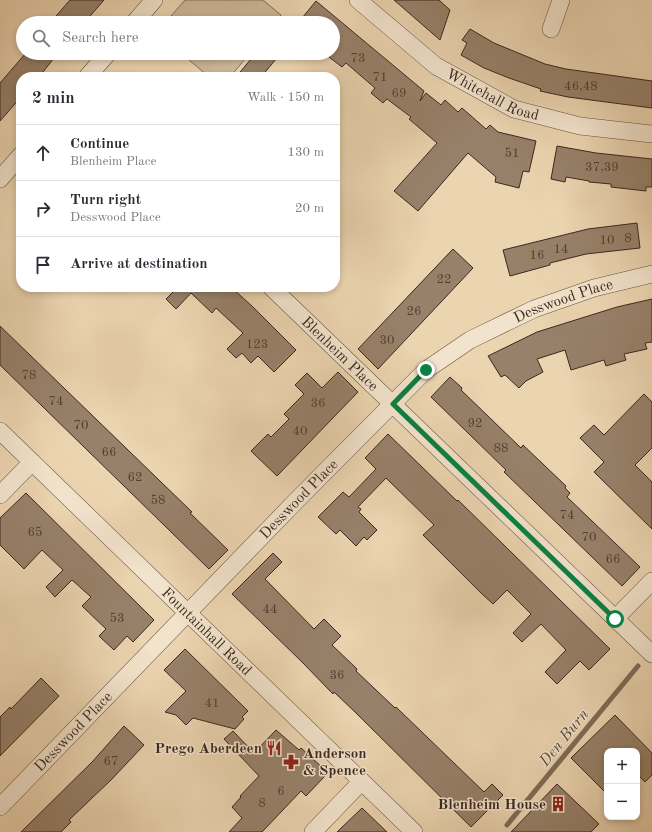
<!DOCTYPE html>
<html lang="en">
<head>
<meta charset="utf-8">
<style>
  :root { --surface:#fff; --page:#f7f7f7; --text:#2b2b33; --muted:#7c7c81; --line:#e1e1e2 }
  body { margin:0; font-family:"Old Standard TT",serif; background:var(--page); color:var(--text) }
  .controls { position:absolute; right:12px; bottom:12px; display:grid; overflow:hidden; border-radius:8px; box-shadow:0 2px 6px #0003 }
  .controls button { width:36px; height:36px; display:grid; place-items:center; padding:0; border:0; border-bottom:1px solid var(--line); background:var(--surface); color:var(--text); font:20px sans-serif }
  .stop { position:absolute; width:12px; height:12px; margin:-9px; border:3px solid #0b8043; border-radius:50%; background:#fff }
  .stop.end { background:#0b8043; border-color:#fff; box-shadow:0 1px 4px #0008 }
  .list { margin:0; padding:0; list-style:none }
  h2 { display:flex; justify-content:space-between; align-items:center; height:52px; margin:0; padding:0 16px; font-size:17px }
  h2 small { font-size:13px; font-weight:400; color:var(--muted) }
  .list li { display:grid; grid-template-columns:26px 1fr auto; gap:12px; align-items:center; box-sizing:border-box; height:56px; padding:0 16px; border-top:1px solid var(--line) }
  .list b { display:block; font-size:15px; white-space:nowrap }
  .list p { margin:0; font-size:13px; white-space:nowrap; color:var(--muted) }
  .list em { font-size:13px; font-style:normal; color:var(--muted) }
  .icon { flex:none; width:22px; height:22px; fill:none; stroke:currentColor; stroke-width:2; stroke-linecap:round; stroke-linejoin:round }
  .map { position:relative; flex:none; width:652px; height:832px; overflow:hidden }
  .search { position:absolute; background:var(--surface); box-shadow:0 2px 6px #0003; left:16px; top:16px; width:324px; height:44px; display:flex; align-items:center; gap:10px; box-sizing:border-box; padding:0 14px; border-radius:22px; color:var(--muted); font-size:15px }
  .panel { position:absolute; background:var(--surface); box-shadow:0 2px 6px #0003; left:16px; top:72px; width:324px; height:220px; border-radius:16px }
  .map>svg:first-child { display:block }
</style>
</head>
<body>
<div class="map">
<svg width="652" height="832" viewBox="0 0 652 832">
  <rect width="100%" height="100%" fill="#ebd4b0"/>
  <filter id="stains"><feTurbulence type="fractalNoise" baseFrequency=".005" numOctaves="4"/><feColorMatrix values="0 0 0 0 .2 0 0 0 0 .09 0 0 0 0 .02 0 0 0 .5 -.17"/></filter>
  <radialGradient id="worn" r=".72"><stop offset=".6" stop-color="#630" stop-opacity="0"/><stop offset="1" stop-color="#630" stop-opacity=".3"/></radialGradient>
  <g fill="#cdb797" stroke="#84705a">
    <path d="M185 0H263L281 15 275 23H165Z"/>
    <path d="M181 53H250L230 77H209Z"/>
  </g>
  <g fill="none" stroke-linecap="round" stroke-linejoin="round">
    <path stroke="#816c58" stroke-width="5" d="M507 825 638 666"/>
  </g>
  <g fill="#97816a" stroke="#3b281e">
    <path d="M70 0H104L84 23H50Z"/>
    <path d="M394 0H439L450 10 440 40Z"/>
    <path d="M316 1 424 91 420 101 426 93 441 105 445 100 458 112 462 108 486 129 490 125 498 132 536 141 529 172 523 171 519 188 495 182 496 177 468 153 418 211 394 191 437 143 409 119 411 117 387 99 383 103 371 93 375 88 346 63 342 67 329 57 333 53V23H298Z"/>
    <path d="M470 29 494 43 545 64 566 69 652 81V108L568 97 540 91 541 89 509 78 484 68 461 55 467 43 462 40Z"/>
    <path d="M26 53H58L39 77H21V97L0 121V83Z"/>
    <path d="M256 53H281L261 77H236Z"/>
    <path d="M557 146 596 153 652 159V187H646V191L611 187V184L589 182V181L566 177 565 182 551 179Z"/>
    <path d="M637 223 640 248 586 254 550 263V265L510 276 503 250 588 229Z"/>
    <path d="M453 249 473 268 378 369 358 349Z"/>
    <path d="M178 287H231L253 307 296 350 274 372 258 356 251 363 242 353 236 358 227 349 243 333 216 308 212 313 191 293 176 309 166 299Z"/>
    <path d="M652 299V342L645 343 647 349 624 354 626 360 606 366 604 360 571 370 565 350 537 359 543 372 526 381 519 388 505 375 501 377 488 356 537 332 617 307Z"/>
    <path d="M0 326 192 512 190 513 228 550 209 569 0 365Z"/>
    <path d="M338 372 358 392 277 476 251 451 268 434 271 437 289 419 284 414 304 394 295 385 307 373 322 388Z"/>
    <path d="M450 377 462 388 461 390 521 448 523 445 566 486 565 488 570 493 567 497 640 567 622 586 504 472 506 470 431 397Z"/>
    <path d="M644 394 652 402V448L635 465 652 482V529L594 472 604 462 580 438 594 425 604 435Z"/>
    <path d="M388 434 457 501 458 500 610 649 589 670 580 661 557 684 545 672 566 650 541 624 522 642 513 633 531 614 507 590 493 604 481 593 423 535 434 525 386 478 358 507 361 509 359 512 377 530 367 540 364 537 356 546 340 530 336 534 318 517 343 492 349 497 376 469 365 458Z"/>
    <path d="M26 493 154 620 133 642 127 636 114 650 99 636 106 629 82 606 91 597 72 580 55 597 46 587 63 570 42 550 24 569 0 545V518Z"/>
    <path d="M273 553 282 562 265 579 314 629 324 619 341 636 332 645 357 669 356 671 395 708 396 707 484 792 492 784 503 795 471 827 355 712 334 692 333 694 302 662 232 594Z"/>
    <path d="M185 649 248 711 242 717 244 719 235 729 193 718 186 725 176 715 165 712 186 691 164 670Z"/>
    <path d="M41 678 59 696 0 756V717L10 707 11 709Z"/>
    <path d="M615 715 652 753V775L645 782 637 774V751H607V794L571 758Z"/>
    <path d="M124 726 144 745 112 779 69 820 71 822 61 832H21L93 761Z"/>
    <path d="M276 730 299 750 301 748 324 769 325 776 306 796 301 791 262 832H229L242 818 232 807 241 797 240 796 259 776 224 739 233 731 254 753Z"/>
    <path d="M557 784 599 824 591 832H511Z"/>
    <path d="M362 808 387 832H337Z"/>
  </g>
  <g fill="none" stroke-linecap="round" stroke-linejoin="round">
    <defs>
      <g id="minor">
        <path id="s1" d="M358 0 436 66 514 109 580 126 652 134"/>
        <path d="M134 23 154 0"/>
        <path d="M551 29 561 0"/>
        <path d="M87 77 108 53"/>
        <path d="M0 179 21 155"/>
        <path id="s2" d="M271 287 652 654"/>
        <path id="s3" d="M0 431 414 832"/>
        <path d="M0 495 32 462"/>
        <path d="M615 619 652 581"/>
        <path id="s4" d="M0 807 294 503 426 370 470 340 534 309 594 288 652 274"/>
        <path d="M313 832 361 782"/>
      </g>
    </defs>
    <use href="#minor" stroke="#675342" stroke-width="18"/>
    <use href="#minor" stroke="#f2e3cc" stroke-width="17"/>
  </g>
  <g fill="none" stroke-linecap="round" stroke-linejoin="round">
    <path stroke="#0b8043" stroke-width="5" d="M426 370 393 404 615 619"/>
  </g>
  <defs>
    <symbol id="restaurant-bare" viewBox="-9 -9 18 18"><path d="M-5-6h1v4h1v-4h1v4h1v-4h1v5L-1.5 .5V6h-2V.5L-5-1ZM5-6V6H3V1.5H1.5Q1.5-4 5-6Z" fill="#8f2418" stroke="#f2e3cc" stroke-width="2.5" paint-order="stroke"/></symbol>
    <symbol id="pharmacy-bare" viewBox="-9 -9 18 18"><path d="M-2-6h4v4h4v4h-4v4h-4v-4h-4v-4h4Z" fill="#8f2418" stroke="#f2e3cc" stroke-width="2.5" paint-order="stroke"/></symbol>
    <symbol id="building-bare" viewBox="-9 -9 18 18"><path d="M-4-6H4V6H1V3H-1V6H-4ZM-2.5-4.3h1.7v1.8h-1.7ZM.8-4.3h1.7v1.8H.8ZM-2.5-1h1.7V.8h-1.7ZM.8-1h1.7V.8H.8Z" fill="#8f2418" stroke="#f2e3cc" stroke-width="2.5" paint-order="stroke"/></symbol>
  </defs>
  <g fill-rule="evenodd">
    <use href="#restaurant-bare" x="263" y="737" width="22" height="22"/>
    <use href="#pharmacy-bare" x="280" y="751" width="22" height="22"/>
    <use href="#building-bare" x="547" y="793" width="22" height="22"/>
  </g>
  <g text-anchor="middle" stroke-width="3" stroke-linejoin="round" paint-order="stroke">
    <g font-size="13" fill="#523e31">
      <text x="358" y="62">73</text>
      <text x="380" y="81">71</text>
      <text x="581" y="90">46,48</text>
      <text x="399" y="97">69</text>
      <text x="512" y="157">51</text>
      <text x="602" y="171">37,39</text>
      <text x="628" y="242">8</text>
      <text x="607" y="244">10</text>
      <text x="561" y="253">14</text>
      <text x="537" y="259">16</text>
      <text x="444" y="283">22</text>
      <text x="414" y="315">26</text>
      <text x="387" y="344">30</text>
      <text x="257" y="348">123</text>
      <text x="29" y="379">78</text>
      <text x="56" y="405">74</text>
      <text x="318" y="407">36</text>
      <text x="475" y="427">92</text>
      <text x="81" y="429">70</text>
      <text x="300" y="435">40</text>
      <text x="501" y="452">88</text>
      <text x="109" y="456">66</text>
      <text x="135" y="481">62</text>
      <text x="158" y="504">58</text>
      <text x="567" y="519">74</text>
      <text x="35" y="536">65</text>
      <text x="589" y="541">70</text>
      <text x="613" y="563">66</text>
      <text x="270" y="613">44</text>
      <text x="117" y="622">53</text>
      <text x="337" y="679">36</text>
      <text x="212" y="707">41</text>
      <text x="111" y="765">67</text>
      <text x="281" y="795">6</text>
      <text x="262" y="807">8</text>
    </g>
    <g font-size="15" fill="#3b281e" stroke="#f2e3cc">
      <text dy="5" stroke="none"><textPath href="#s1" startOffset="166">Whitehall Road</textPath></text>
      <text dy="5" stroke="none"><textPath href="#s4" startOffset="765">Desswood Place</textPath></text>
      <text dy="5" stroke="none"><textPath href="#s2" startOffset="96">Blenheim Place</textPath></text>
      <text dy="5" stroke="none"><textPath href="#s4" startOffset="429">Desswood Place</textPath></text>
      <text dy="5" stroke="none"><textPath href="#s3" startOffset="288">Fountainhall Road</textPath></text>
      <text dy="5" stroke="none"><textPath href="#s4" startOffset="105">Desswood Place</textPath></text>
    </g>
    <g font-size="15" font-weight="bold" fill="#3b281e" stroke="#f2e3cc" text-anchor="end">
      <text x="262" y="753">Prego Aberdeen</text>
      <text x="303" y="758" text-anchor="start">Anderson<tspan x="303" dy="17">&amp; Spence</tspan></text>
      <text x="546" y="809">Blenheim House</text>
    </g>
    <g font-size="16" font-style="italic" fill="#5e4a3b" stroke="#f2e3cc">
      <text transform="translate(563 737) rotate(-51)" y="6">Den Burn</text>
    </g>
  </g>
  <rect width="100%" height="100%" filter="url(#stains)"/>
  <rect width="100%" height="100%" fill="url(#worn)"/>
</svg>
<div class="controls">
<button>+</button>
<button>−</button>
</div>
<div class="stop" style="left:615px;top:619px"></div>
<div class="stop end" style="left:426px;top:370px"></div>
<div class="search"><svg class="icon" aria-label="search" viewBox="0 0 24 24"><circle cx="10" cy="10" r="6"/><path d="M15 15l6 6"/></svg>Search here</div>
<section class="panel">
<h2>2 min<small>Walk · 150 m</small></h2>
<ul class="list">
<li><svg class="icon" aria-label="ahead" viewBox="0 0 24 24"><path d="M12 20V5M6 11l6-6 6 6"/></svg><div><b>Continue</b><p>Blenheim Place</p></div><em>130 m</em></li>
<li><svg class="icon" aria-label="right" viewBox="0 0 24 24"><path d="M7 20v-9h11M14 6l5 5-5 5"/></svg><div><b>Turn right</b><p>Desswood Place</p></div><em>20 m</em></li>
<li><svg class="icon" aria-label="arrive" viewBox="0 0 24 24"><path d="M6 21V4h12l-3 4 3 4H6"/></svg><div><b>Arrive at destination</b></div></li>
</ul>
</section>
</div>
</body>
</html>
